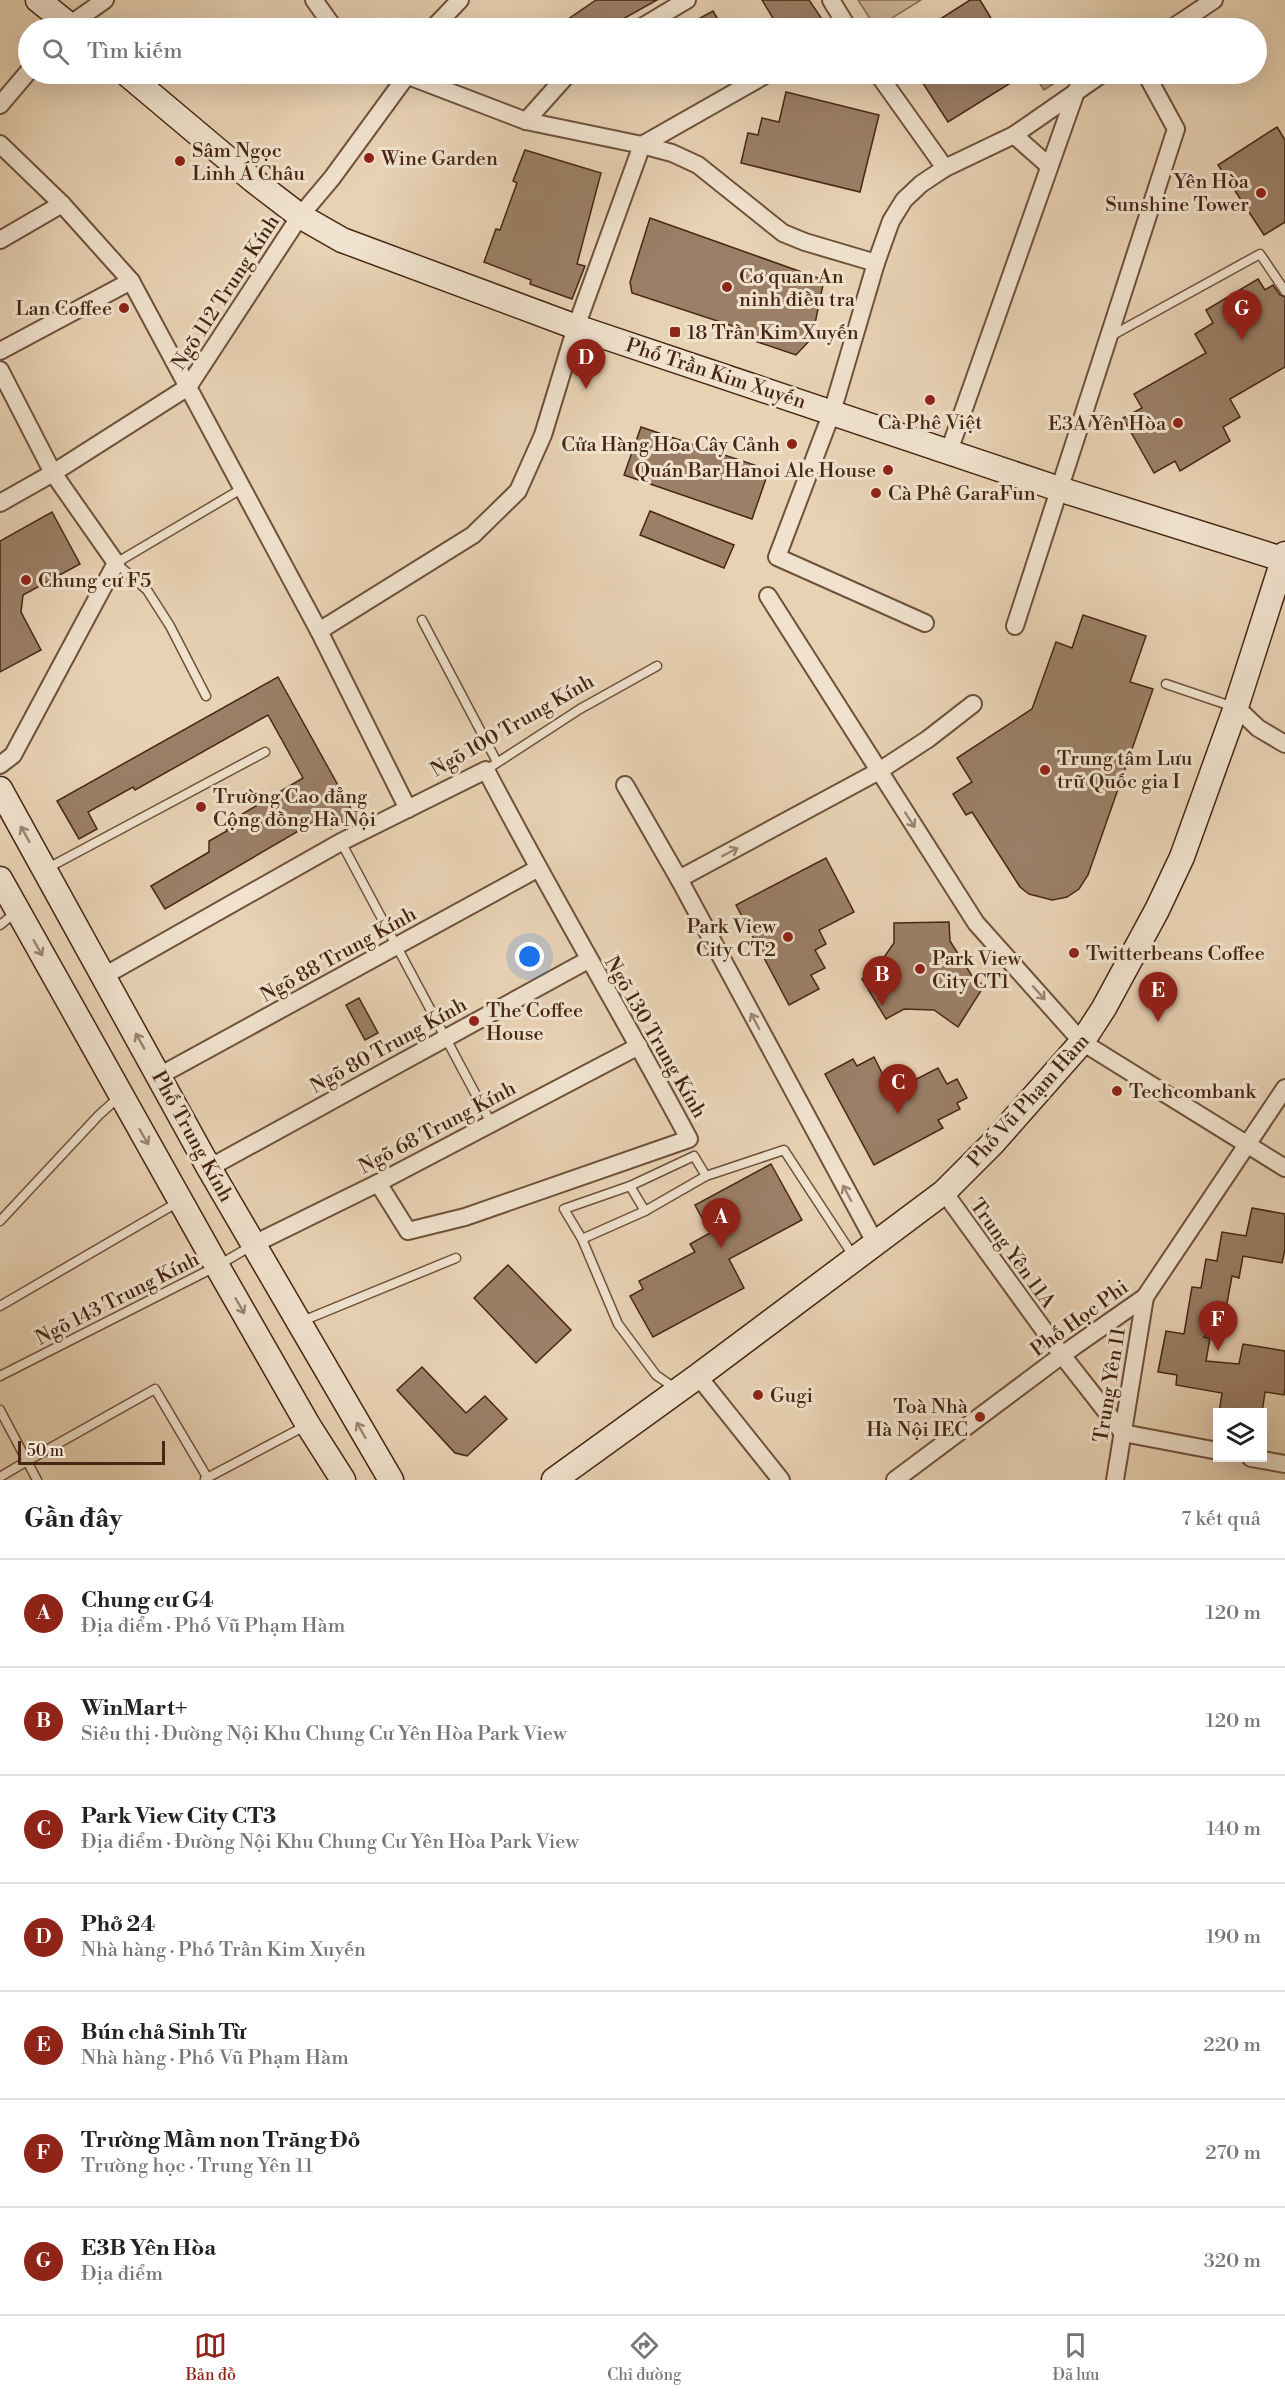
<!DOCTYPE html>
<html lang="vi">
<head>
<meta charset="utf-8">
<style>
  :root { --surface:#fff; --page:#f6f6f6; --text:#222; --muted:#767676; --line:#e0e0e0; --accent:#8f2418 }
  body { margin:0; font-family:"Libre Bodoni",serif; background:var(--page); color:var(--text) }
  .controls { position:absolute; right:18px; bottom:18px; display:grid; overflow:hidden; border-radius:0px; box-shadow:0 6px 24px #0002 }
  .controls button { width:54px; height:54px; display:grid; place-items:center; padding:0; border:0; border-bottom:2px solid var(--line); background:var(--surface); color:var(--text); font:30px sans-serif }
  .scale { position:absolute; left:18px; bottom:15px; width:147px; box-sizing:border-box; padding-left:6px; border:3px solid #472612; border-top:0; font-size:16px; line-height:21px; white-space:nowrap; color:#472612; -webkit-text-stroke:4px #f0e2ce; paint-order:stroke }
  .you { position:absolute; left:530px; top:957px; width:21px; height:21px; margin:-15px; border:4px solid #fff; border-radius:50%; background:#1a73e8; box-shadow:0 0 0 9px #1a73e833 }
  .badge { display:grid; place-items:center; width:39px; height:39px; border-radius:50%; background:var(--accent); color:#fff; font-size:20px; font-weight:700 }
  .pin { position:absolute; translate:-50% -50px; filter:drop-shadow(0 2px 3px #0008) }
  .pin::after { content:''; position:absolute; top:32px; width:21px; height:18px; background:inherit; clip-path:polygon(0 0,100% 0,50% 100%) }
  .list { margin:0; padding:0; list-style:none }
  h2 { display:flex; justify-content:space-between; align-items:center; height:78px; margin:0; padding:0 24px; font-size:26px }
  h2 small { font-size:20px; font-weight:400; color:var(--muted) }
  .list li { display:grid; grid-template-columns:39px 1fr auto; gap:18px; align-items:center; box-sizing:border-box; height:108px; padding:0 24px; border-top:2px solid var(--line) }
  .list b { display:block; font-size:22px; white-space:nowrap }
  .list p { margin:0; font-size:20px; white-space:nowrap; color:var(--muted) }
  .list em { font-size:20px; font-style:normal; color:var(--muted) }
  .icon { flex:none; width:33px; height:33px; fill:none; stroke:currentColor; stroke-width:2; stroke-linecap:round; stroke-linejoin:round }
  .map { position:relative; flex:none; width:1285px; height:1480px; overflow:hidden }
  .search { position:absolute; background:var(--surface); box-shadow:0 6px 24px #0002; left:18px; right:18px; top:18px; height:66px; display:flex; align-items:center; gap:15px; box-sizing:border-box; padding:0 21px; border-radius:33px; color:var(--muted); font-size:22px }
  .sheet { height:834px; background:var(--surface) }
  nav { display:flex; justify-content:space-around; align-items:center; box-sizing:border-box; height:84px; border-top:2px solid var(--line); background:var(--surface); font-size:16px; color:var(--muted) }
  nav a { display:grid; justify-items:center; gap:3px }
  nav .on { color:var(--accent) }
  .map>svg:first-child { display:block }
</style>
</head>
<body>
<div class="map">
<svg width="1285" height="1480" viewBox="0 0 1285 1480">
  <rect width="100%" height="100%" fill="#e8d2b4"/>
  <filter id="stains"><feTurbulence type="fractalNoise" baseFrequency=".00333" numOctaves="4"/><feColorMatrix values="0 0 0 0 .2 0 0 0 0 .09 0 0 0 0 .02 0 0 0 .5 -.17"/></filter>
  <radialGradient id="worn" r=".72"><stop offset=".6" stop-color="#630" stop-opacity="0"/><stop offset="1" stop-color="#630" stop-opacity=".3"/></radialGradient>
  <path fill="#cdb598" stroke="#8a6e55" stroke-width="1.5" d="M858 0H921L876 28Z"/>
  <path fill="#b1987d" stroke="#876a52" stroke-width="1.5" d="M1033 74H1069L1044 90Z"/>
  <g fill="#9b7f66" stroke="#472612" stroke-width="1.5">
    <path d="M596 0H657L607 28H555Z"/>
    <path d="M762 0H809L828 28H779Z"/>
    <path d="M970 0H980L997 28H926Z"/>
    <path d="M713 11 723 28H682Z"/>
    <path d="M917 74H1025L948 122Z"/>
    <path d="M786 92 879 115 860 192 741 163 748 133 758 135 762 118 779 122Z"/>
    <path d="M1277 127 1285 140V222L1264 235 1218 165Z"/>
    <path d="M525 150 601 173 577 264 585 266 572 299 530 284 531 280 484 262 496 229 500 230 517 183 513 181Z"/>
    <path d="M650 218 824 280 812 338 796 355 746 338 748 331 632 293 630 282Z"/>
    <path d="M1258 279 1265 290 1273 285 1280 295 1285 297V367L1230 399 1240 417 1223 427 1230 441 1180 471 1175 461 1154 473 1123 418 1142 408 1134 394 1206 353 1195 334 1213 323 1206 310Z"/>
    <path d="M641 427 769 470 752 519 624 475Z"/>
    <path d="M650 511 734 545 724 568 640 535Z"/>
    <path d="M52 512 80 564 23 595 21 612 41 650 0 672V541Z"/>
    <path d="M1083 615 1146 636 1130 682 1153 689 1088 875 1079 889 1067 897 1052 900 1029 894 1020 887 972 812 966 815 953 794 972 782 957 758 1032 709 1056 642 1072 648Z"/>
    <path d="M278 677 355 816 331 829 324 816 165 909 151 886 209 852V841L227 831 224 825 303 778 268 715 135 790 133 787 88 812 97 829 79 839 57 801Z"/>
    <path d="M826 858 854 912 819 930 826 944 815 950 825 968 811 975 819 989 789 1005 736 905Z"/>
    <path d="M949 922 950 941 972 976 984 986 958 1027 934 1010 904 1009 886 1019 862 979 880 963 894 943V923Z"/>
    <path d="M359 998 378 1033 365 1040 346 1005Z"/>
    <path d="M874 1057 883 1075 896 1068 905 1085 938 1068 947 1084 957 1079 967 1098 957 1103 960 1109 938 1120 943 1128 874 1165 825 1074 853 1059 857 1066Z"/>
    <path d="M771 1164 802 1220 729 1259 744 1288 653 1337 630 1296 643 1289 639 1281 695 1252 690 1244 710 1233 695 1205Z"/>
    <path d="M1252 1208 1285 1214V1249L1282 1263 1243 1256 1239 1278 1232 1276 1224 1319 1204 1337 1210 1338 1206 1361 1239 1364 1243 1344 1285 1351V1387L1284 1395 1265 1392 1262 1413H1219L1222 1393 1176 1385 1177 1375 1158 1372 1166 1331 1184 1334 1192 1287 1201 1288 1206 1259 1217 1261 1222 1232 1246 1236Z"/>
    <path d="M508 1265 571 1330 536 1363 474 1298Z"/>
    <path d="M422 1367 466 1413 485 1396 507 1419 467 1456 455 1453 397 1390Z"/>
  </g>
  <g fill="none" stroke-linecap="round" stroke-linejoin="round">
    <defs>
      <g id="lane">
        <path d="M1111 336 1260 254 1285 291"/>
        <path d="M422 620 497 762"/>
        <path d="M1166 684 1234 707"/>
        <path d="M206 696 170 626 147 590 116 563 243 488"/>
        <path d="M486 770 580 709 657 666"/>
        <path d="M341 842 491 1123"/>
        <path d="M46 869 265 752"/>
        <path d="M0 925 15 913"/>
        <path d="M630 1186 645 1211"/>
        <path d="M0 1221 99 1115 120 1096"/>
        <path d="M582 1239 564 1209 630 1186 694 1156 706 1176"/>
        <path d="M0 1306 180 1201"/>
        <path d="M300 1322 456 1258"/>
        <path d="M0 1376 217 1266 253 1245"/>
        <path d="M676 1389 656 1375 618 1324 582 1239 645 1211 706 1176 784 1150 854 1257"/>
        <path d="M0 1410 27 1461 155 1389 207 1477"/>
        <path d="M0 1477 27 1461 37 1480"/>
        <path d="M205 1479 307 1425"/>
      </g>
      <g id="street">
        <path d="M314 0 334 28"/>
        <path d="M831 0 848 28"/>
        <path d="M65 28 105 0"/>
        <path d="M433 28 460 0"/>
        <path d="M640 28 687 0"/>
        <path d="M1172 28 1214 0"/>
        <path d="M403 74 526 121 642 145 672 153 698 165 783 233 805 242 876 263"/>
        <path d="M878 74 945 168"/>
        <path d="M0 105 28 72"/>
        <path d="M526 121 568 74"/>
        <path d="M1014 135 1049 166"/>
        <path d="M0 144 62 204 131 281 319 631 408 809"/>
        <path d="M0 240 62 204"/>
        <path d="M0 351 131 281"/>
        <path d="M0 370 53 473 116 563 13 755 0 765"/>
        <path d="M949 451 1077 89"/>
        <path d="M0 503 53 473 188 387 300 216 332 178 408 74"/>
        <path d="M768 596 976 923 1082 1042 1285 1168"/>
        <path d="M925 623 777 557 832 412 876 263 891 221 904 200 921 184 945 168 1014 135 1102 74"/>
        <path d="M1015 626 1176 129 1146 74"/>
        <path d="M319 631 473 535 518 491 543 435 576 327 642 145 767 74"/>
        <path d="M1236 707 1258 728 1285 744"/>
        <path d="M625 785 679 879 876 1244"/>
        <path d="M679 879 879 771 928 739 973 704"/>
        <path d="M104 976 341 842 486 770C551 895 623 1015 689 1139L465 1217 408 1231 378 1183"/>
        <path d="M159 1076 537 869"/>
        <path d="M209 1168 588 960"/>
        <path d="M944 1192 1062 1355 1123 1433 1218 1451"/>
        <path d="M254 1244 378 1183 639 1046"/>
        <path d="M698 1376 781 1480"/>
        <path d="M1251 1458 1285 1464"/>
        <path d="M895 1480 1062 1355 1145 1297 1285 1088"/>
        <path d="M1115 1480 1145 1297"/>
      </g>
      <g id="secondary">
        <path d="M38 0 73 28"/>
        <path d="M127 74 253 180 300 216 342 240 576 327 1059 489 1285 560"/>
        <path d="M0 789 209 1168 391 1480"/>
        <path d="M0 879 217 1266 308 1425 343 1480"/>
        <path d="M554 1480 698 1376 944 1192 992 1144 1082 1042 1104 1008 1157 910 1182 857 1236 707 1285 554"/>
      </g>
    </defs>
    <use href="#lane" stroke="#6f513a" stroke-width="11"/>
    <use href="#street" stroke="#6f513a" stroke-width="20"/>
    <use href="#secondary" stroke="#472612" stroke-width="27"/>
    <use href="#lane" stroke="#f0e2ce" stroke-width="8"/>
    <use href="#street" stroke="#f0e2ce" stroke-width="16"/>
    <use href="#secondary" stroke="#f0e2ce" stroke-width="24"/>
  </g>
  <defs><path id="oneway-shaft" d="M-6 0H5M1.5-3L5.5 0L1.5 3" fill="none" stroke-width="1.6" stroke-linecap="round" stroke-linejoin="round" transform="scale(1.5)"/></defs>
  <g stroke="#9c8470">
    <use href="#oneway-shaft" transform="translate(910 820) rotate(57)"/>
    <use href="#oneway-shaft" transform="translate(25 834) rotate(-119)"/>
    <use href="#oneway-shaft" transform="translate(730 852) rotate(-28)"/>
    <use href="#oneway-shaft" transform="translate(38 948) rotate(61)"/>
    <use href="#oneway-shaft" transform="translate(1039 993) rotate(48)"/>
    <use href="#oneway-shaft" transform="translate(755 1021) rotate(-118)"/>
    <use href="#oneway-shaft" transform="translate(140 1041) rotate(-119)"/>
    <use href="#oneway-shaft" transform="translate(144 1137) rotate(60)"/>
    <use href="#oneway-shaft" transform="translate(847 1193) rotate(-118)"/>
    <use href="#oneway-shaft" transform="translate(240 1306) rotate(60)"/>
    <use href="#oneway-shaft" transform="translate(361 1430) rotate(-120)"/>
  </g>
  <g fill="#8f2418" stroke="#f0e2ce" stroke-width="2">
    <circle cx="369" cy="158" r="6"/>
    <circle cx="180" cy="161" r="6"/>
    <circle cx="1261" cy="193" r="6"/>
    <circle cx="727" cy="287" r="6"/>
    <circle cx="124" cy="308" r="6"/>
    <rect x="669" y="326" width="12" height="12" rx="3"/>
    <circle cx="930" cy="400" r="6"/>
    <circle cx="1178" cy="423" r="6"/>
    <circle cx="792" cy="444" r="6"/>
    <circle cx="888" cy="470" r="6"/>
    <circle cx="876" cy="493" r="6"/>
    <circle cx="26" cy="580" r="6"/>
    <circle cx="1045" cy="770" r="6"/>
    <circle cx="201" cy="807" r="6"/>
    <circle cx="788" cy="937" r="6"/>
    <circle cx="1074" cy="953" r="6"/>
    <circle cx="920" cy="969" r="6"/>
    <circle cx="474" cy="1021" r="6"/>
    <circle cx="1117" cy="1091" r="6"/>
    <circle cx="758" cy="1395" r="6"/>
    <circle cx="980" cy="1417" r="6"/>
  </g>
  <g text-anchor="middle" stroke-width="6" stroke-linejoin="round" paint-order="stroke">
    <g font-size="20" fill="#472612" stroke="#f0e2ce" text-anchor="start">
      <text x="192" y="157">Sâm Ngọc<tspan x="192" dy="23">Linh Á Châu</tspan></text>
      <text x="381" y="165">Wine Garden</text>
      <text x="1249" y="188" text-anchor="end">Yên Hòa<tspan x="1249" dy="23">Sunshine Tower</tspan></text>
      <text x="739" y="283">Cơ quan An<tspan x="739" dy="23">ninh điều tra</tspan></text>
      <text x="112" y="315" text-anchor="end">Lan Coffee</text>
      <text x="687" y="339">18 Trần Kim Xuyến</text>
      <text x="930" y="429" text-anchor="middle">Cà Phê Việt</text>
      <text x="1166" y="430" text-anchor="end">E3A Yên Hòa</text>
      <text x="780" y="451" text-anchor="end">Cửa Hàng Hoa Cây Cảnh</text>
      <text x="876" y="477" text-anchor="end">Quán Bar Hanoi Ale House</text>
      <text x="888" y="500">Cà Phê GaraFun</text>
      <text x="38" y="587">Chung cư F5</text>
      <text x="1057" y="765">Trung tâm Lưu<tspan x="1057" dy="23">trữ Quốc gia I</tspan></text>
      <text x="213" y="803">Trường Cao đẳng<tspan x="213" dy="23">Cộng đồng Hà Nội</tspan></text>
      <text x="776" y="933" text-anchor="end">Park View<tspan x="776" dy="23">City CT2</tspan></text>
      <text x="1086" y="960">Twitterbeans Coffee</text>
      <text x="932" y="965">Park View<tspan x="932" dy="23">City CT1</tspan></text>
      <text x="486" y="1017">The Coffee<tspan x="486" dy="23">House</tspan></text>
      <text x="1129" y="1098">Techcombank</text>
      <text x="770" y="1402">Gugi</text>
      <text x="968" y="1413" text-anchor="end">Toà Nhà<tspan x="968" dy="23">Hà Nội IEC</tspan></text>
    </g>
    <g font-size="20" fill="#472612" stroke="#f0e2ce">
      <text transform="translate(225 292) rotate(-57)" y="7">Ngõ 112 Trung Kính</text>
      <text transform="translate(716 373) rotate(18)" y="7">Phố Trần Kim Xuyến</text>
      <text transform="translate(512 725) rotate(-30)" y="7">Ngõ 100 Trung Kính</text>
      <text transform="translate(338 954) rotate(-29)" y="7">Ngõ 88 Trung Kính</text>
      <text transform="translate(656 1037) rotate(60)" y="7">Ngõ 130 Trung Kính</text>
      <text transform="translate(388 1045) rotate(-29)" y="7">Ngõ 80 Trung Kính</text>
      <text transform="translate(1028 1100) rotate(-48)" y="7">Phố Vũ Phạm Hàm</text>
      <text transform="translate(437 1127) rotate(-28)" y="7">Ngõ 68 Trung Kính</text>
      <text transform="translate(193 1136) rotate(61)" y="7">Phố Trung Kính</text>
      <text transform="translate(1013 1253) rotate(54)" y="7">Trung Yên 11A</text>
      <text transform="translate(117 1298) rotate(-27)" y="7">Ngõ 143 Trung Kính</text>
      <text transform="translate(1079 1318) rotate(-36)" y="7">Phố Học Phi</text>
      <text transform="translate(1109 1385) rotate(-81)" y="7">Trung Yên 11</text>
    </g>
  </g>
  <rect width="100%" height="100%" filter="url(#stains)"/>
  <rect width="100%" height="100%" fill="url(#worn)"/>
</svg>
<div class="controls">
<button><svg class="icon" aria-label="layers" viewBox="0 0 24 24"><path d="M12 4l9 5-9 5-9-5zM3 14l9 5 9-5"/></svg></button>
</div>
<div class="scale">50 m</div>
<div class="you"></div>
<div class="pin badge" style="left:721px;top:1248px">A</div>
<div class="pin badge" style="left:882px;top:1006px">B</div>
<div class="pin badge" style="left:898px;top:1114px">C</div>
<div class="pin badge" style="left:586px;top:389px">D</div>
<div class="pin badge" style="left:1158px;top:1022px">E</div>
<div class="pin badge" style="left:1218px;top:1351px">F</div>
<div class="pin badge" style="left:1242px;top:340px">G</div>
<div class="search"><svg class="icon" aria-label="search" viewBox="0 0 24 24"><circle cx="10" cy="10" r="6"/><path d="M15 15l6 6"/></svg>Tìm kiếm</div>
</div>
<section class="sheet">
<h2>Gần đây<small>7 kết quả</small></h2>
<ul class="list">
<li><span class="badge">A</span><div><b>Chung cư G4</b><p>Địa điểm · Phố Vũ Phạm Hàm</p></div><em>120 m</em></li>
<li><span class="badge">B</span><div><b>WinMart+</b><p>Siêu thị · Đường Nội Khu Chung Cư Yên Hòa Park View</p></div><em>120 m</em></li>
<li><span class="badge">C</span><div><b>Park View City CT3</b><p>Địa điểm · Đường Nội Khu Chung Cư Yên Hòa Park View</p></div><em>140 m</em></li>
<li><span class="badge">D</span><div><b>Phở 24</b><p>Nhà hàng · Phố Trần Kim Xuyến</p></div><em>190 m</em></li>
<li><span class="badge">E</span><div><b>Bún chả Sinh Từ</b><p>Nhà hàng · Phố Vũ Phạm Hàm</p></div><em>220 m</em></li>
<li><span class="badge">F</span><div><b>Trường Mầm non Trăng Đỏ</b><p>Trường học · Trung Yên 11</p></div><em>270 m</em></li>
<li><span class="badge">G</span><div><b>E3B Yên Hòa</b><p>Địa điểm</p></div><em>320 m</em></li>
</ul>
</section>
<nav>
<a class="on"><svg class="icon" aria-label="map" viewBox="0 0 24 24"><path d="M3 6l6-2 6 2 6-2v14l-6 2-6-2-6 2zM9 4v14M15 6v14"/></svg>Bản đồ</a>
<a><svg class="icon" aria-label="directions" viewBox="0 0 24 24"><path d="M12 3l9 9-9 9-9-9zM9 14v-3h6M13 9l2 2-2 2"/></svg>Chỉ đường</a>
<a><svg class="icon" aria-label="saved" viewBox="0 0 24 24"><path d="M7 4h10v16l-5-4-5 4z"/></svg>Đã lưu</a>
</nav>
</body>
</html>
